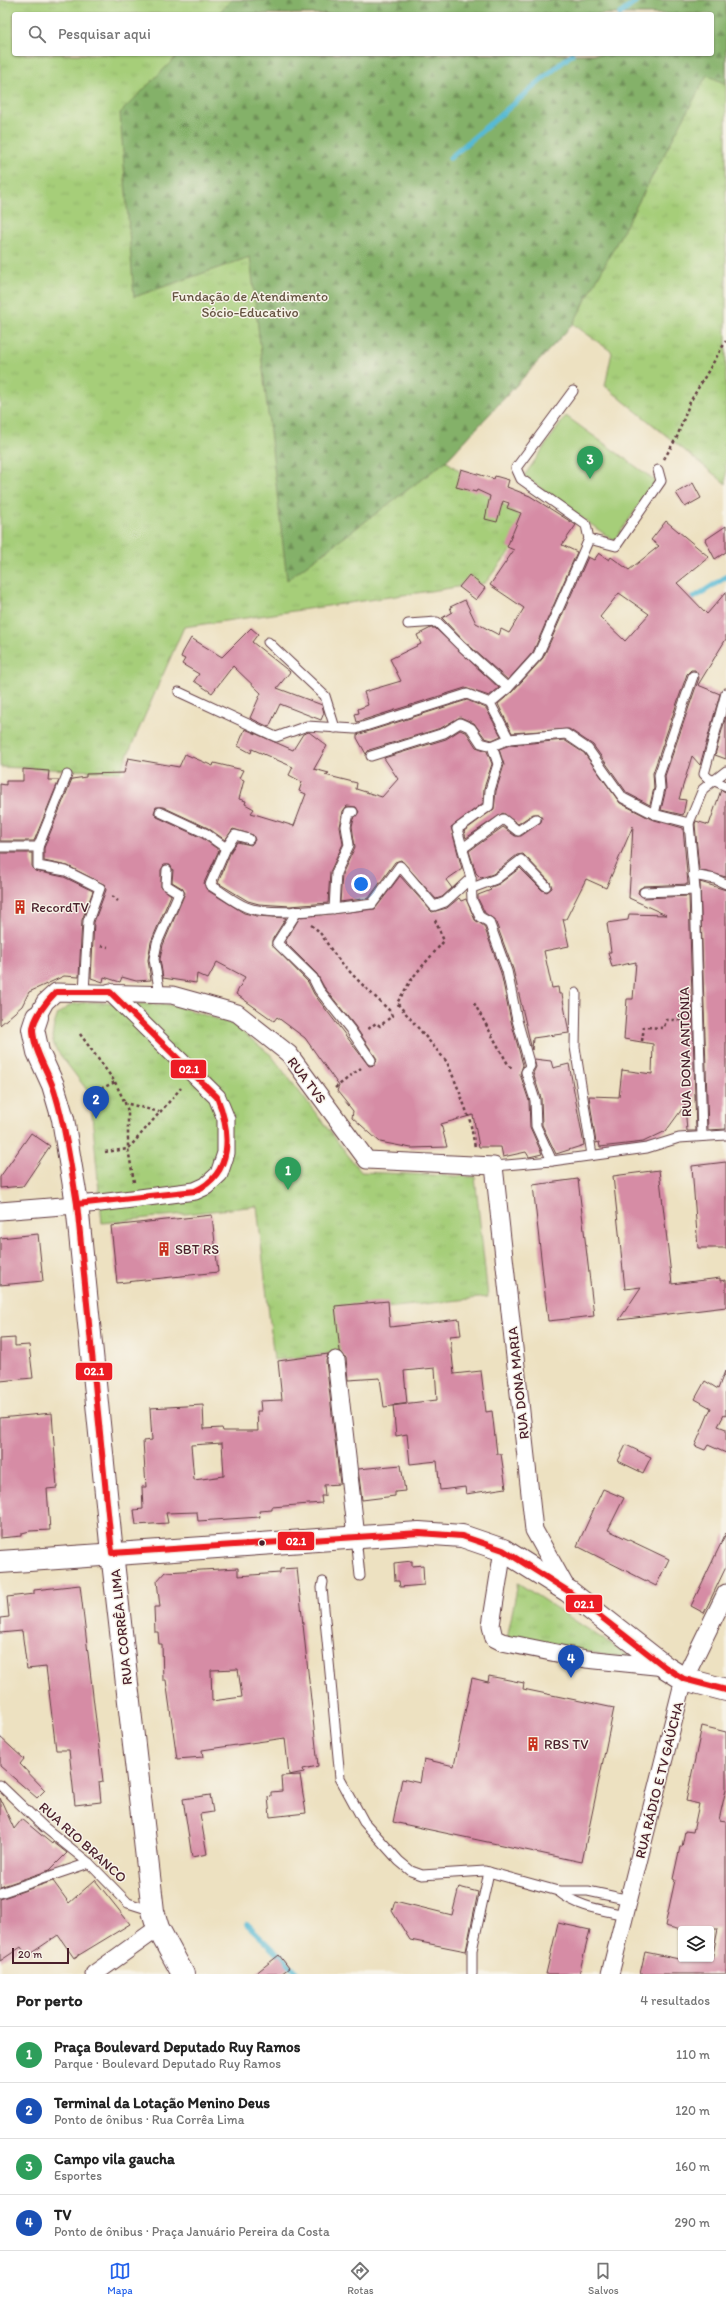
<!DOCTYPE html>
<html lang="pt">
<head>
<meta charset="utf-8">
<style>
  :root { --surface:#fff; --page:#f2f2f2; --text:#222; --muted:#767676; --line:#e0e0e0; --accent:#2563eb }
  body { margin:0; font-family:Itim,sans-serif; background:var(--page); color:var(--text) }
  .controls { position:absolute; right:12px; bottom:12px; display:grid; overflow:hidden; border-radius:4px; box-shadow:0 1px 3px #0004 }
  .controls button { width:36px; height:36px; display:grid; place-items:center; padding:0; border:0; border-bottom:1px solid var(--line); background:var(--surface); color:var(--text); font:20px sans-serif }
  .scale { position:absolute; left:12px; bottom:10px; width:57px; box-sizing:border-box; padding-left:4px; border:2px solid #4a1f2b; border-top:0; font-size:11px; line-height:14px; white-space:nowrap; color:#4a1f2b; -webkit-text-stroke:3px #f7f3e8; paint-order:stroke }
  .you { position:absolute; left:361px; top:884px; width:14px; height:14px; margin:-10px; border:3px solid #fff; border-radius:50%; background:#1a73e8; box-shadow:0 0 0 6px #1a73e833 }
  .badge { display:grid; place-items:center; width:26px; height:26px; border-radius:50%; background:var(--accent); color:#fff; font-size:13px; font-weight:700 }
  .pin { position:absolute; translate:-50% -33px; filter:drop-shadow(0 1px 2px #0008) }
  .pin::after { content:''; position:absolute; top:21px; width:14px; height:12px; background:inherit; clip-path:polygon(0 0,100% 0,50% 100%) }
  .list { margin:0; padding:0; list-style:none }
  h2 { display:flex; justify-content:space-between; align-items:center; height:52px; margin:0; padding:0 16px; font-size:17px }
  h2 small { font-size:13px; font-weight:400; color:var(--muted) }
  .list li { display:grid; grid-template-columns:26px 1fr auto; gap:12px; align-items:center; box-sizing:border-box; height:56px; padding:0 16px; border-top:1px solid var(--line) }
  .list b { display:block; font-size:15px; white-space:nowrap }
  .list p { margin:0; font-size:13px; white-space:nowrap; color:var(--muted) }
  .list em { font-size:13px; font-style:normal; color:var(--muted) }
  .icon { flex:none; width:22px; height:22px; fill:none; stroke:currentColor; stroke-width:2; stroke-linecap:round; stroke-linejoin:round }
  .map { position:relative; flex:none; width:726px; height:1974px; overflow:hidden }
  .search { position:absolute; background:var(--surface); box-shadow:0 1px 3px #0004; left:12px; right:12px; top:12px; height:44px; display:flex; align-items:center; gap:10px; box-sizing:border-box; padding:0 14px; border-radius:4px; color:var(--muted); font-size:15px }
  .sheet { height:276px; background:var(--surface) }
  nav { display:flex; justify-content:space-around; align-items:center; box-sizing:border-box; height:56px; border-top:1px solid var(--line); background:var(--surface); font-size:11px; color:var(--muted) }
  nav a { display:grid; justify-items:center; gap:2px }
  nav .on { color:var(--accent) }
  .map>svg:first-child { display:block }
</style>
</head>
<body>
<div class="map">
<svg width="726" height="1974" viewBox="0 0 726 1974">
  <defs>
    <pattern id="grass-tufts" width="24" height="20" patternUnits="userSpaceOnUse"><rect width="24" height="20" fill="#a6ce79"/><path d="M3 7l-1-3M5 7V3M7 7l1-3M15 17l-1-3M17 17v-4M19 17l1-3" fill="none" stroke="#90b069"/></pattern>
    <pattern id="forest-firs" width="22" height="20" patternUnits="userSpaceOnUse"><rect width="22" height="20" fill="#84b169"/><path d="M5 1l3.5 6h-7zM16 11l3.5 6h-7z" fill="#6e8f57"/></pattern>
  </defs>
  <rect width="100%" height="100%" fill="#f7f3e8"/>
  <filter id="ink" filterUnits="userSpaceOnUse"><feTurbulence type="fractalNoise" baseFrequency=".025" numOctaves="2"/><feDisplacementMap in="SourceGraphic" scale="8" xChannelSelector="R" yChannelSelector="G"/><feConvolveMatrix kernelMatrix="1 2 1 2 8 2 1 2 1" color-interpolation-filters="sRGB"/></filter>
  <filter id="wash" filterUnits="userSpaceOnUse"><feTurbulence type="fractalNoise" baseFrequency=".012" numOctaves="4" result="noise"/><feDisplacementMap in="SourceGraphic" scale="16" xChannelSelector="R" yChannelSelector="G"/><feGaussianBlur stdDeviation="0.9" result="paint"/><feColorMatrix in="noise" values="0 0 0 0 0 0 0 0 0 0 0 0 0 0 0 0 0 1.4 0 .05"/><feComposite in="paint" operator="in"/></filter>
  <g filter="url(#wash)">
    <rect width="100%" height="100%" fill="#ede1c1"/>
    <g fill="url(#grass-tufts)" stroke="#787652" fill-rule="evenodd">
      <path d="M0 0H726V484L605 386 612 352 573 324 446 461 531 525 485 583 184 627 120 772 0 767ZM14 14H712V54H14Z"/>
      <path d="M91 1002 174 1005 232 1024 271 1055 361 1172 475 1177 488 1297 357 1311 361 1350 274 1360 257 1206 102 1223 90 1094 55 1048 52 1037 54 1025 58 1014 72 1004Z"/>
      <path d="M518 1583 633 1659 507 1639Z"/>
    </g>
    <path fill="url(#forest-firs)" stroke="#67684a" d="M231 0H726V84L707 75 573 324 446 461 287 580 250 257 134 297 120 113 179 54H712V14H218Z"/>
    <path fill="#a6ce79" stroke="#787652" d="M566 416 656 481 614 541 524 476Z"/>
    <g fill="none" stroke-linecap="round" stroke-linejoin="round">
      <g stroke="#56bad5" stroke-width="5.5">
        <path d="M620 14 638 0"/>
        <path d="M450 158 572 54"/>
        <path d="M687 602 726 577"/>
        <path d="M247 1924 299 1974"/>
      </g>
    </g>
    <g id="blocks">
      <g fill="#d68ca5" fill-rule="evenodd">
        <path d="M461 469 494 479 495 476 509 480 507 487 530 496 576 525 562 545 577 552 533 652 508 680 464 641 442 618 452 612 450 607 465 600 476 623 499 635 501 629 509 633 524 608 490 585 514 550 507 547 521 513 507 508 509 503 503 501 497 522 485 519 490 496 477 490 476 492 456 487Z"/>
        <path d="M693 483 701 498 685 507 676 493Z"/>
        <path d="M666 521 709 557 677 583 707 614 726 592V639L698 685 720 694 700 765 692 756 679 799 686 800 683 815 661 810 666 789 665 776 699 678 695 670H691L687 674 653 773 654 788 650 805 627 793 593 745 569 729 512 733 498 704 512 692 543 658 588 557 594 560 599 553 609 560 611 557 629 570 659 546 651 540ZM619 593 649 614 625 641 600 617Z"/>
        <path d="M726 526V552L715 559 705 540Z"/>
        <path d="M469 575 485 588 476 600 459 587Z"/>
        <path d="M251 628 258 634 252 642 290 672 277 688 322 705 324 713 321 720 280 704 269 727 250 718 261 693 233 666 212 693 194 681 199 674 182 664 185 659 181 657 183 652 191 638 222 657Z"/>
        <path d="M431 628H435L499 688 489 696 465 688 357 722 355 714 359 713 358 709 368 705 364 692 401 681 390 659 421 644 417 635Z"/>
        <path d="M467 700 486 708 501 736 492 740 485 738 474 723 460 717 441 728 369 750 366 754 357 738V735Z"/>
        <path d="M726 716V759L715 755Z"/>
        <path d="M245 729 293 750 303 734 309 732 327 746 314 769 329 773 325 775 357 783 356 789 382 797 398 779 384 758 446 739 460 730 467 733 476 747 487 751 492 764 484 788 483 803 451 827 462 869 446 880 452 888 442 897 436 899 401 860 395 862 369 898 340 902 342 874 355 847 352 826 354 818 359 812 356 807 347 806 343 811 340 827 343 844 330 872 328 903 290 906 259 904 248 901 218 883 231 851 237 842 251 845 255 840 253 835 233 829 225 840 208 828 163 807H156L154 813 157 817 202 838 219 850 204 883 207 890 244 913 257 916 286 918 272 940V945L308 982 314 994 369 1066 375 1065 377 1059 355 1026 324 987 317 974 285 942 300 917 375 909 400 876 432 912 447 908 459 898 461 901 466 899 475 920 484 926 501 973 511 1021 523 1065 520 1074 529 1101 530 1127 542 1154 529 1157 526 1152 503 1157 501 1147H479L473 1115 441 1124 447 1147 411 1148 380 1142 352 1117 353 1111 337 1091 339 1086 305 1038 277 1017 274 1021 236 994 245 977 217 962 208 979 197 974 196 983 163 978 160 959 163 945 185 893 182 888 172 882 173 870 170 865H164L161 870V887L171 895 151 942 148 960 151 980 136 981 122 977 120 982 104 977 103 982 91 978 94 922 106 890 105 885 68 866 44 861V848L72 779 86 777V774L124 773 128 758 179 767 185 754 213 766 214 763 243 770 239 778 244 780 239 799 246 801 245 804 254 809 251 813 294 826 306 794 299 791 302 782 289 775 293 767 252 749 251 753 238 746Z"/>
        <path d="M564 740 584 753 620 803 651 819 683 828 688 884 644 886 639 889 638 893 644 898 689 896 696 1131H687L685 1105 666 1131 643 1142 600 1147 599 1142 596 1143 589 1096 619 1097 622 1070 652 1074 653 1044 624 1039 627 999H633L636 962 612 967 608 952H611L607 923 628 920 629 914 666 915 629 898 633 826 606 888 586 879 566 919H563L569 946 544 951 552 988 558 987 559 994H562L569 1033 533 1038 532 1050 513 969 495 920 485 913 478 899V895L491 890 489 888 499 884 520 868 542 890 547 892 552 888 550 882 523 854 517 855 493 874 481 878 476 873 469 851 503 827 515 836H521L541 822 542 818 539 814H533L518 824 503 813 466 838 464 831 494 809 496 791 504 765 499 749 510 745Z"/>
        <path d="M23 769 49 771 48 780H59L34 841H0V784L6 785V781H23Z"/>
        <path d="M721 790 726 792V877L699 870 695 824 696 821 709 825Z"/>
        <path d="M0 853H32V866L35 871 64 877 93 891 82 920 79 977 64 976 29 992 22 1006 0 1025Z"/>
        <path d="M700 882 726 890V1129L708 1130Z"/>
        <path d="M534 1059 551 1061 553 1068 569 1064 584 1145 556 1154 542 1125 541 1098 533 1073 536 1067Z"/>
        <path d="M31 1133 50 1146 23 1186 0 1188V1177Z"/>
        <path d="M726 1162V1248H698L692 1166Z"/>
        <path d="M659 1170 672 1284 720 1278V1281L726 1280V1307L619 1320 641 1287 625 1289 613 1176Z"/>
        <path d="M578 1179 594 1316 548 1321 533 1185Z"/>
        <path d="M212 1215 218 1272 117 1283 111 1226Z"/>
        <path d="M38 1234 43 1281 0 1285V1238Z"/>
        <path d="M388 1301 390 1327 459 1319 461 1335 450 1336 454 1374 481 1371 486 1412 492 1411 497 1454H501L506 1488 466 1494 465 1487 440 1490 437 1461 410 1464 407 1434 396 1436 393 1405 437 1400 435 1368 404 1371 407 1404 384 1407 380 1378 348 1380 346 1358 340 1351 335 1306Z"/>
        <path d="M15 1338V1346L29 1345 33 1378 0 1381V1339Z"/>
        <path d="M328 1354 326 1361 340 1484 324 1485 325 1496H321L322 1503 272 1507V1510L259 1511 260 1517 198 1521 197 1512 166 1513 168 1523 136 1525 134 1510 143 1509 142 1487H146L143 1441 152 1440 150 1408 203 1405 204 1429 222 1428 223 1431H258L257 1411H261L260 1401 282 1400 278 1361ZM222 1443 224 1476 194 1480 191 1445Z"/>
        <path d="M725 1371 726 1416 724 1415 718 1426 726 1429V1453L708 1445 705 1450 695 1446 711 1408 695 1399 705 1381 718 1389Z"/>
        <path d="M52 1413 57 1488 47 1489 50 1530 30 1531 22 1533V1536L0 1538V1418Z"/>
        <path d="M626 1445 651 1457 643 1473 618 1461Z"/>
        <path d="M401 1465 405 1491 395 1492V1496L362 1500 358 1469Z"/>
        <path d="M603 1489 624 1498 608 1530 669 1559 656 1586 577 1546Z"/>
        <path d="M726 1533V1567L704 1613 691 1606Z"/>
        <path d="M412 1561V1566L423 1565 424 1585 400 1587 399 1581H395L394 1563Z"/>
        <path d="M238 1568V1576L280 1573V1569L297 1568 318 1766 303 1769 304 1772 289 1775 285 1738 202 1750 203 1757 177 1759 166 1680H163L162 1644H159L158 1632H155L154 1607H160L157 1581 165 1572ZM238 1669 242 1697 212 1701 211 1670Z"/>
        <path d="M80 1585 103 1781 99 1782 101 1802 75 1805 69 1750H56L46 1667 27 1669 22 1631 0 1633V1618L9 1617 7 1597 34 1594V1590Z"/>
        <path d="M489 1676 524 1683 523 1689 614 1708 582 1862 393 1822 402 1779 420 1783 424 1759 454 1766 472 1678 488 1682Z"/>
        <path d="M702 1726 726 1732V1789L719 1820 726 1821V1974H640L645 1952 679 1959H712L718 1929H677L665 1926 675 1880 673 1879 680 1847H682L685 1831 693 1832 699 1804 686 1801Z"/>
        <path d="M0 1737 24 1759 20 1764 45 1790 37 1798 0 1766Z"/>
        <path d="M300 1775 306 1813 270 1817 268 1797 271 1796V1792L282 1791 281 1776Z"/>
        <path d="M210 1795 213 1812 200 1814 207 1854 192 1857 183 1799Z"/>
        <path d="M0 1798 14 1829 22 1819 52 1844 53 1842 67 1853 50 1870 0 1887Z"/>
        <path d="M95 1880 130 1924 74 1958 58 1935 27 1956 21 1947 0 1961V1899L53 1881 69 1903Z"/>
        <path d="M459 1887 478 1892 466 1951 410 1940 392 1911 395 1901 452 1915Z"/>
        <path d="M558 1923 590 1930 579 1974H546Z"/>
        <path d="M279 1955 289 1968 281 1974H255Z"/>
      </g>
    </g>
  </g>
  <g filter="url(#ink)">
    <use href="#blocks" fill-opacity="0" stroke="#623c42" stroke-width="1"/>
    <g fill="none" stroke-linecap="round" stroke-linejoin="round">
      <defs>
        <g id="lane">
          <path d="M573 391 516 468 521 479 586 525 589 539 538 655 508 688 490 703 509 739 566 734 588 749 623 798 654 814 689 823"/>
          <path d="M589 539 616 546 661 481 658 470"/>
          <path d="M408 624 437 622 460 645 508 688"/>
          <path d="M268 642 325 696 335 728"/>
          <path d="M179 692 276 737 307 726 356 729 467 694 490 703"/>
          <path d="M726 693 704 774 708 778 726 786"/>
          <path d="M492 746 498 764 490 790 489 806 457 829 471 878 472 900 480 917 489 922 507 971 517 1020 530 1066 526 1072 535 1100 536 1126 552 1161"/>
          <path d="M371 756 444 733 460 723 471 728 481 743 492 746 509 739"/>
          <path d="M160 812 205 833 226 848"/>
          <path d="M654 814 660 788 659 775 693 676"/>
          <path d="M249 839 235 835 226 848 210 885C222 892 234 902 246 907 272 918 343 908 372 904L400 866 434 906 445 902 471 878"/>
          <path d="M0 847H38V866L66 871 100 888 88 921 84 992"/>
          <path d="M38 847 67 775"/>
          <path d="M463 848 503 819 518 831 536 819"/>
          <path d="M693 875 715 879 726 884"/>
          <path d="M472 888 496 879 521 860 546 886"/>
          <path d="M644 892 695 890"/>
          <path d="M334 909 336 873 349 845 346 826 349 812H353"/>
          <path d="M294 911 295 915 277 943 313 978 319 990 350 1029 371 1060"/>
          <path d="M576 993 575 1047 592 1155"/>
          <path d="M160 994 154 959 157 943 179 893 166 885 167 870"/>
          <path d="M702 1136 695 890 689 823 703 789 726 771"/>
          <path d="M494 1166 552 1161 647 1148 679 1138 726 1135"/>
          <path d="M356 1537 360 1576"/>
          <path d="M323 1582 322 1588 340 1778 364 1822 399 1861 411 1871 422 1875 485 1871 558 1891H588L630 1900"/>
          <path d="M0 1785 44 1827 89 1863 128 1903 153 1911"/>
          <path d="M558 1891C577 1907 603 1910 626 1915"/>
          <path d="M0 1893 89 1863"/>
          <path d="M472 1974V1950L489 1872"/>
        </g>
        <g id="street">
          <path d="M37 1017 45 1002 56 992 172 995 237 1013 289 1054 367 1160 494 1166 534 1530 568 1591"/>
          <path d="M0 1211 100 1203 195 1191 206 1186 219 1174 226 1153V1119L217 1097 110 992"/>
          <path d="M336 1360 356 1537"/>
          <path d="M503 1550 491 1625 494 1638 502 1642 586 1659 665 1667"/>
          <path d="M94 1974 158 1928"/>
          <path d="M610 1974 684 1679 726 1593"/>
        </g>
        <g id="secondary">
          <path d="M37 1017 33 1029 38 1052 53 1085 63 1119 77 1204 112 1553 153 1911 158 1928 183 1974"/>
          <path d="M0 1562 419 1533 462 1536 503 1550 568 1591 665 1667 684 1679 726 1690"/>
        </g>
      </defs>
      <use href="#lane" stroke="#623c42" stroke-width="11"/>
      <use href="#street" stroke="#623c42" stroke-width="19"/>
      <use href="#secondary" stroke="#623c42" stroke-width="24"/>
      <g stroke="#623c42" stroke-width="2.5" stroke-dasharray="3 3" stroke-linecap="butt">
        <path d="M664 459 677 437 690 402 726 341"/>
        <path d="M112 896 118 901"/>
        <path d="M435 920 444 941 413 977 397 1003 447 1062 460 1093 470 1121 475 1147"/>
        <path d="M311 925C322 932 325 941 332 951 349 973 370 992 390 1011L392 1016 380 1026 376 1023 367 1030"/>
        <path d="M101 946 108 947"/>
        <path d="M474 1003 509 1066 514 1069"/>
        <path d="M80 1034 115 1082 90 1094"/>
        <path d="M642 1041 644 1027 664 1028 666 1020H685"/>
        <path d="M115 1082 125 1103"/>
        <path d="M335 1088 361 1068"/>
        <path d="M105 1152 128 1149 181 1088"/>
        <path d="M134 1182 128 1149V1111L125 1103 159 1112"/>
      </g>
      <use href="#lane" stroke="#fff" stroke-width="9"/>
      <use href="#street" stroke="#fff" stroke-width="17"/>
      <use href="#secondary" stroke="#fff" stroke-width="22"/>
      <defs>
        <g id="bus-1">
          <path d="M56 992H110L217 1097C231 1132 234 1173 195 1191L77 1204C71 1167 66 1130 55 1093 49 1072 34 1053 33 1030 33 1018 48 1000 56 992Z"/>
          <path d="M77 1204 112 1553 419 1533 462 1536 503 1550 568 1591 665 1667 684 1679 726 1690"/>
        </g>
      </defs>
      <use href="#bus-1" stroke="#f7f3e8" stroke-width="9"/>
      <use href="#bus-1" stroke="#ed1c24" stroke-width="6"/>
    </g>
  </g>
  <defs>
    <symbol id="building-bare" viewBox="-9 -9 18 18"><path d="M-4-6H4V6H1V3H-1V6H-4ZM-2.5-4.3h1.7v1.8h-1.7ZM.8-4.3h1.7v1.8H.8ZM-2.5-1h1.7V.8h-1.7ZM.8-1h1.7V.8H.8Z" fill="#c8321e" stroke="#f7f3e8" stroke-width="2.5" paint-order="stroke"/></symbol>
  </defs>
  <g fill-rule="evenodd">
    <use href="#building-bare" x="10" y="897" width="20" height="20"/>
    <use href="#building-bare" x="154" y="1239" width="20" height="20"/>
    <use href="#building-bare" x="523" y="1734" width="20" height="20"/>
  </g>
  <circle fill="#4a1f2b" stroke="#f7f3e8" stroke-width="1.5" cx="262" cy="1543" r="3.5"/>
  <g text-anchor="middle" stroke-width="3" stroke-linejoin="round" paint-order="stroke">
    <g font-size="14" fill="#665442" stroke="#f7f3e8">
      <text x="250" y="301">Fundação de Atendimento<tspan x="250" dy="16">Sócio-Educativo</tspan></text>
    </g>
    <g font-size="14" fill="#4a1f2b" stroke="#f7f3e8" text-anchor="start">
      <text x="31" y="912">RecordTV</text>
      <text x="175" y="1254">SBT RS</text>
      <text x="544" y="1749">RBS TV</text>
    </g>
    <g font-size="14" fill="#4a1f2b" stroke="#f7f3e8">
      <text transform="translate(685 1052) rotate(-91)" y="5">RUA DONA ANTÔNIA</text>
      <text transform="translate(307 1080) rotate(53)" y="5">RUA TVS</text>
      <text transform="translate(518 1383) rotate(-96)" y="5">RUA DONA MARIA</text>
      <text transform="translate(121 1627) rotate(-96)" y="5">RUA CORRÊA LIMA</text>
      <text transform="translate(659 1780) rotate(-76)" y="5">RUA RÁDIO E TV GAÚCHA</text>
      <text transform="translate(83 1842) rotate(42)" y="5">RUA RIO BRANCO</text>
    </g>
  </g>
  <g stroke="#f7f3e8" stroke-width="1.5">
    <rect x="170" y="1059" width="37" height="20" rx="4" fill="#ed1c24"/>
    <rect x="75" y="1362" width="38" height="19" rx="4" fill="#ed1c24"/>
    <rect x="277" y="1531" width="38" height="20" rx="4" fill="#ed1c24"/>
    <rect x="565" y="1594" width="38" height="19" rx="4" fill="#ed1c24"/>
  </g>
  <g font-size="11" text-anchor="middle" font-weight="bold" fill="#fff">
    <text x="189" y="1073">02.1</text>
    <text x="94" y="1375">02.1</text>
    <text x="296" y="1545">02.1</text>
    <text x="584" y="1608">02.1</text>
  </g>
</svg>
<div class="controls">
<button><svg class="icon" aria-label="layers" viewBox="0 0 24 24"><path d="M12 4l9 5-9 5-9-5zM3 14l9 5 9-5"/></svg></button>
</div>
<div class="scale">20 m</div>
<div class="you"></div>
<div class="pin badge" style="left:288px;top:1190px;background:#2e9e5b">1</div>
<div class="pin badge" style="left:96px;top:1119px;background:#1a4fb4">2</div>
<div class="pin badge" style="left:590px;top:479px;background:#2e9e5b">3</div>
<div class="pin badge" style="left:571px;top:1678px;background:#1a4fb4">4</div>
<div class="search"><svg class="icon" aria-label="search" viewBox="0 0 24 24"><circle cx="10" cy="10" r="6"/><path d="M15 15l6 6"/></svg>Pesquisar aqui</div>
</div>
<section class="sheet">
<h2>Por perto<small>4 resultados</small></h2>
<ul class="list">
<li><span class="badge" style="background:#2e9e5b">1</span><div><b>Praça Boulevard Deputado Ruy Ramos</b><p>Parque · Boulevard Deputado Ruy Ramos</p></div><em>110 m</em></li>
<li><span class="badge" style="background:#1a4fb4">2</span><div><b>Terminal da Lotação Menino Deus</b><p>Ponto de ônibus · Rua Corrêa Lima</p></div><em>120 m</em></li>
<li><span class="badge" style="background:#2e9e5b">3</span><div><b>Campo vila gaucha</b><p>Esportes</p></div><em>160 m</em></li>
<li><span class="badge" style="background:#1a4fb4">4</span><div><b>TV</b><p>Ponto de ônibus · Praça Januário Pereira da Costa</p></div><em>290 m</em></li>
</ul>
</section>
<nav>
<a class="on"><svg class="icon" aria-label="map" viewBox="0 0 24 24"><path d="M3 6l6-2 6 2 6-2v14l-6 2-6-2-6 2zM9 4v14M15 6v14"/></svg>Mapa</a>
<a><svg class="icon" aria-label="directions" viewBox="0 0 24 24"><path d="M12 3l9 9-9 9-9-9zM9 14v-3h6M13 9l2 2-2 2"/></svg>Rotas</a>
<a><svg class="icon" aria-label="saved" viewBox="0 0 24 24"><path d="M7 4h10v16l-5-4-5 4z"/></svg>Salvos</a>
</nav>
</body>
</html>
